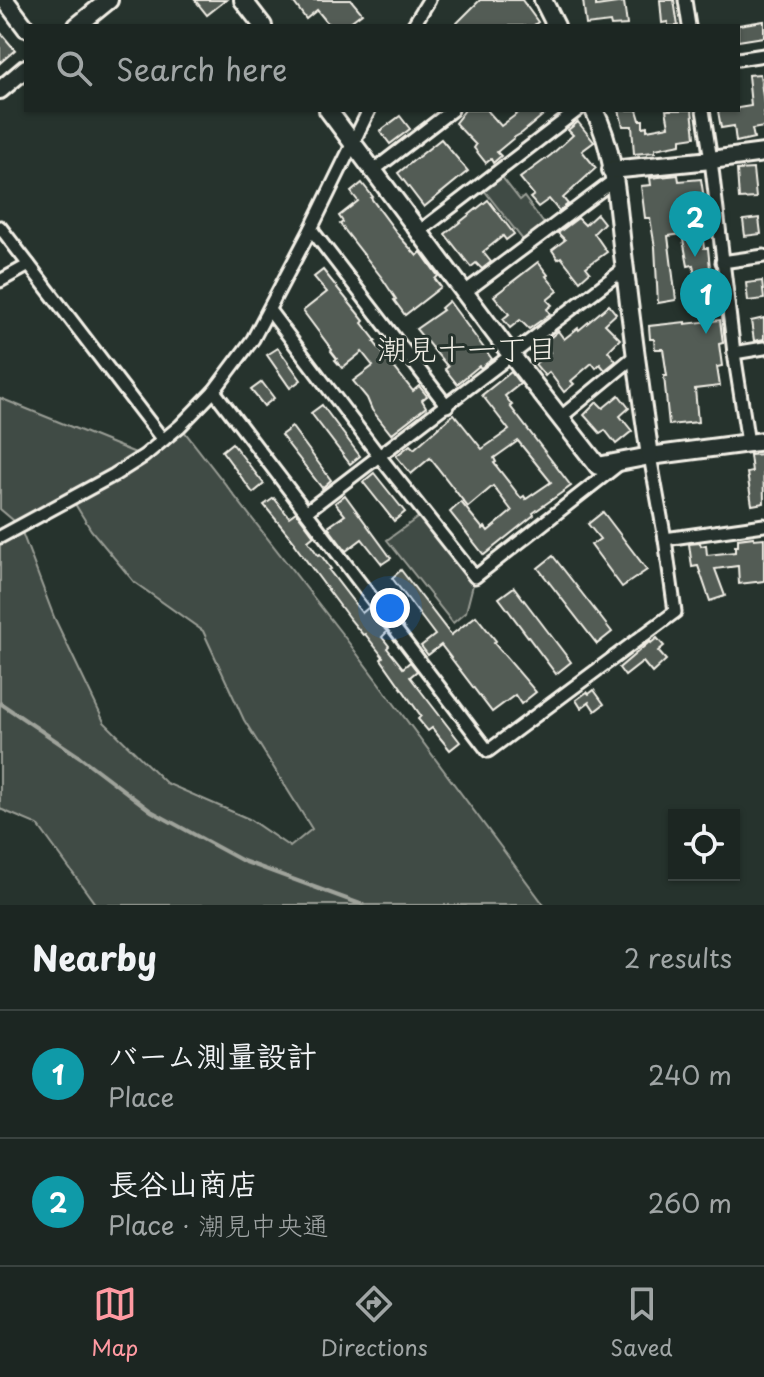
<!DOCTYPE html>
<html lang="en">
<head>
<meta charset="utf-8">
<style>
  :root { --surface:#1c2622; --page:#29322f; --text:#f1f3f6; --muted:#a0a5a5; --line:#3a4340; --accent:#ff9aa2 }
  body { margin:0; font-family:"Playpen Sans","Klee One",sans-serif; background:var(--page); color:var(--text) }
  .controls { position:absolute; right:24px; bottom:24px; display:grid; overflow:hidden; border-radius:0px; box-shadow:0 2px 6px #0004 }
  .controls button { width:72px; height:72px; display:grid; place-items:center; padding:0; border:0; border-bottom:2px solid var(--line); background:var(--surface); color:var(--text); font:40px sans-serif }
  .you { position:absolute; left:390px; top:608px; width:28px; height:28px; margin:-20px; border:6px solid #fff; border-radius:50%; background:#1a73e8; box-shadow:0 0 0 12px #1a73e833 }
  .badge { display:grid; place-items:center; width:52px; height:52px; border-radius:50%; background:var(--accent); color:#fff; font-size:26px; font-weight:700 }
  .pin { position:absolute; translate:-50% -66px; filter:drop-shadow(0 2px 4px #0008) }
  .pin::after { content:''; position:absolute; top:42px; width:28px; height:24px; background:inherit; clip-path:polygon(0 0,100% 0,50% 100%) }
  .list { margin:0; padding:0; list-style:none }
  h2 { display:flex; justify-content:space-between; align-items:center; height:104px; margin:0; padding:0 32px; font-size:34px }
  h2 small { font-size:26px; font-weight:400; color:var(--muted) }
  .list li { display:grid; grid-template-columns:52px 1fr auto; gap:24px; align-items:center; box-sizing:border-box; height:128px; padding:0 32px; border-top:2px solid var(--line) }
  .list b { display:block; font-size:30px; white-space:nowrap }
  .list p { margin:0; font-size:26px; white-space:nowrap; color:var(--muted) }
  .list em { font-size:26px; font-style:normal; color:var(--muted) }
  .icon { flex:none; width:44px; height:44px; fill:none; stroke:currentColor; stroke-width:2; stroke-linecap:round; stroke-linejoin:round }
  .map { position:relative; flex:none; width:764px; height:905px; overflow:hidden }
  .search { position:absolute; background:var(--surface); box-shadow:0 2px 6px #0004; left:24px; right:24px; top:24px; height:88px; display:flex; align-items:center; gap:20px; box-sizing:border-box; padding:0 28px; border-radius:0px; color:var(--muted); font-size:30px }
  .sheet { height:360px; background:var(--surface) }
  nav { display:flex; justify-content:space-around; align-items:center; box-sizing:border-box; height:112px; border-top:2px solid var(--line); background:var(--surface); font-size:22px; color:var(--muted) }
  nav a { display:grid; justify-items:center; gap:4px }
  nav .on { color:var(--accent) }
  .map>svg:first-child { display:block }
</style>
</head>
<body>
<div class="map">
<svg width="764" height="905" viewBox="0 0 764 905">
  <rect width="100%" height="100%" fill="#26332d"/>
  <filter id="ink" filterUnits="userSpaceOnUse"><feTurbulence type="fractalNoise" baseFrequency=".0125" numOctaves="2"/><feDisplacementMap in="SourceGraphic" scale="16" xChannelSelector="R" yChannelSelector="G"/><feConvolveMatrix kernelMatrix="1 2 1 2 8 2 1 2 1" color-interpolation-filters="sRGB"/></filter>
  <g filter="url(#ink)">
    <g fill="#414b45" stroke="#9a9e96" stroke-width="2" fill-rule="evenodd">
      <path d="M498 172 520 200 524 197 548 229 527 245 480 185Z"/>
      <path d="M0 398 143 456 180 426 346 639 544 905H96L38 825 0 809V537L20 526 0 509ZM72 499 91 530 134 582 203 631 244 720 312 829 290 847 249 819 166 783 104 722 54 617 20 527Z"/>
      <path d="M424 513 475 577 466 612 453 623 387 540Z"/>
    </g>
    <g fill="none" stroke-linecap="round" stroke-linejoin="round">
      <path stroke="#9fa39b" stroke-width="4" d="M0 703 80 757 151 811 243 861 363 905"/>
    </g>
    <g fill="#525c55" stroke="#f4f1e8" stroke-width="2" fill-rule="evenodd">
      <path d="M195 0H226L207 15Z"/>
      <path d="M292 0H351L362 13 345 26H330L317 10 306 19Z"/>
      <path d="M480 0H522L538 22 533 26H454Z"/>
      <path d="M583 0H596V6L624 2 627 25 611 26 610 22 586 25Z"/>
      <path d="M660 0H674L678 26H668V22L662 23Z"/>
      <path d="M764 21V37L738 41V25Z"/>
      <path d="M0 32 15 50 0 63Z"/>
      <path d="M760 74 764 104V127L752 129 754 138 736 142 734 126 721 128 718 111 738 110V108L751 106 748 75Z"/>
      <path d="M465 110H487L501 126 522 110H549L522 133 515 137 497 152 501 156 493 163 491 159 486 163 474 148 476 145 455 123Z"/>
      <path d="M619 110H637L640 120H643V127L647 126V130L669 126 666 110H692L695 137 681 139V144L655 149V152L634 154 632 126H623Z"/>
      <path d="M400 116 410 129 390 144 380 131Z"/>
      <path d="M578 122 594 142 582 151 596 168 563 198 568 204 559 211 549 199 538 207 530 198 534 195 520 178 551 155 573 135 568 130Z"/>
      <path d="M441 139 468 171 424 207 398 173Z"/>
      <path d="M753 169 756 198 739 199 737 170Z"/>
      <path d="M678 175 679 181 701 179 706 212 699 213 704 248H708L711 278H713L717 297 694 301 692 288 697 287 693 265 688 266 682 234 668 236 676 300 658 303 655 247 650 218H645L641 186 651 185 650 178Z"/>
      <path d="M362 183 373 197 371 198 400 237 417 256 421 252 438 276 435 279 441 287 405 315 394 300 396 299 382 278 340 224 343 222 339 216 358 201 351 192Z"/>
      <path d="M488 200 514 234 506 240 503 236 483 252 491 262 482 269 476 263 471 267 445 234Z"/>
      <path d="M597 214 604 223 594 233 607 252 586 267 590 272 580 281 561 257 558 259 552 250 565 240 558 233 578 218 585 225Z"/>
      <path d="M759 218 761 234 745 236 743 220Z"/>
      <path d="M538 262 548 275 546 276 558 291 547 300 552 305 547 309 550 314 529 329 520 320 510 328 503 319 509 314 494 296Z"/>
      <path d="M323 270 364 321 362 323 376 341 374 342 413 391 419 386 427 396 422 400 426 407 391 434 372 410 367 398 353 381 373 366 362 352 342 368 335 360 337 359 331 351 332 350 303 311 327 292 314 277Z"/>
      <path d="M762 281 764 299 748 301 746 283Z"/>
      <path d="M449 301 492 359 481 368 479 366 457 384 445 369 448 367 416 329 443 310 441 308Z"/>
      <path d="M609 305 616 314 605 324 620 339 608 351 616 361 605 370 600 364 596 368 592 363 571 381 574 384 564 392 549 372 545 376 535 364 550 352 543 344 558 331 564 339 578 328 579 330Z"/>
      <path d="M764 318V339L754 341 751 321Z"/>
      <path d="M720 320 723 343 719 344 722 366 717 367 720 386 695 389 698 422 669 425 664 376H667L663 349H655L654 339H650L649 326 685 322V324Z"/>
      <path d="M278 348 301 380 290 388 267 355Z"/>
      <path d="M511 372 520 384 505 396 512 405 510 406 571 486 533 513 534 515 484 555 450 512 461 502 483 529 485 527 488 531 512 511 493 486 468 507 430 458 411 474 396 456 410 445 414 449 454 414 482 449 509 430 482 395ZM518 441 551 482 526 499 524 496 521 498 494 463 496 462 494 458Z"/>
      <path d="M262 382 274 398 264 406 251 390Z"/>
      <path d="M619 395 629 408 620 416 632 431 616 444 605 430 600 433 584 415 597 402 603 408Z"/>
      <path d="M322 405 360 456 350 464 311 413Z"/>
      <path d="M292 427 331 480 322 488 281 435Z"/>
      <path d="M232 443 264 484 253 493 222 451Z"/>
      <path d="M763 454 764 503 752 505 747 473 752 472 750 455Z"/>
      <path d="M374 473 405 512 394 521 363 482Z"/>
      <path d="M345 495 391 558 382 564 362 539 346 551 328 527 345 515 335 503Z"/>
      <path d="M274 498 289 517 296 512 314 536 308 541 318 555 320 554 331 569 329 570 362 613 368 608 387 632 382 637 389 646 387 648 403 668 410 662 417 671 410 677 460 742 450 750 432 728 428 731 418 719 421 716 381 659 383 657 365 634 363 635 349 618 294 544 295 543 264 505Z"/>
      <path d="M603 512 647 570 622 587 591 545 600 539 588 524Z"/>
      <path d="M754 537V539L764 538V581L739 584 738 566 715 569 725 596 710 601 698 566 692 567 689 544 700 543 701 546 706 545 707 555 735 552V546H738V539Z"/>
      <path d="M553 556 612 632 597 644 538 568Z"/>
      <path d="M401 570 451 635 476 616 496 641 494 643 536 692 521 704 515 695 492 712 441 645 428 655 421 646 435 635 392 578Z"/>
      <path d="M514 587 571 662 556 674 499 598Z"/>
      <path d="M657 638 664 646 658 651 666 660 652 673 643 662 625 676 619 668 647 644 650 641 651 643Z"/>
      <path d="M594 690 604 704 595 711 589 702 581 708 576 700 587 692 589 694Z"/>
    </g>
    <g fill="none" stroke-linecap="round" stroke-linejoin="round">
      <defs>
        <g id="street">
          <path d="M685 0 689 26"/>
          <path d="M413 26 429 0"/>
          <path d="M738 59 764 55"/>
          <path d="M703 110 711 160 734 353 748 443"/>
          <path d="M374 170 452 110"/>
          <path d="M0 227 163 440"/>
          <path d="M311 229 447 406"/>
          <path d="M420 231 578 110"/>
          <path d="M722 262 764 256"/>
          <path d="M0 281 29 265"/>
          <path d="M465 292 613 181"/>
          <path d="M269 310 380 457 475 577 619 464"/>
          <path d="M734 353 764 348"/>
          <path d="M214 391 488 751 675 612 665 539 650 456"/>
          <path d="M561 417 635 356"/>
          <path d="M307 511 624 269"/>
          <path d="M0 537 114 475 144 456 180 426 214 391 253 339 311 229 369 110"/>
          <path d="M665 539 764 525"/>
        </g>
        <g id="secondary">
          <path d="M5 0 26 28"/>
          <path d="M243 0 263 26"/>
          <path d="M543 0 556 26"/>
          <path d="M77 26 109 0"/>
          <path d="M0 90 26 68"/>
          <path d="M328 110 512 356 598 466 650 456 764 441"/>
          <path d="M594 110C616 153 617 207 623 254 631 322 640 389 650 456"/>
          <path d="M611 170 711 160 764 153"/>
        </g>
      </defs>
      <use href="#street" stroke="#f4f1e8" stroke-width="17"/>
      <use href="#secondary" stroke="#f4f1e8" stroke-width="22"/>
      <use href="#street" stroke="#26332d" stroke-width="11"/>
      <use href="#secondary" stroke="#26332d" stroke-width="16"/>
    </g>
  </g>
  <g text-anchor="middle" stroke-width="6" stroke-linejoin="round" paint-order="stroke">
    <g font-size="30" fill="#f4f1e8" stroke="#26332d">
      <text x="467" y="360">潮見十一丁目</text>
    </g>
  </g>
</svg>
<div class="controls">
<button><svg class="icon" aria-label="locate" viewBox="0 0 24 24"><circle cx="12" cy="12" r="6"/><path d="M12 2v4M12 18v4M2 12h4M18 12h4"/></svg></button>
</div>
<div class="you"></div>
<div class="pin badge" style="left:706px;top:334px;background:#0f9aa8">1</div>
<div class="pin badge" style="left:695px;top:257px;background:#0f9aa8">2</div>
<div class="search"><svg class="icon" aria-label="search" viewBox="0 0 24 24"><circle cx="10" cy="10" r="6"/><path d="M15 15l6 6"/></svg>Search here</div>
</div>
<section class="sheet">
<h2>Nearby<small>2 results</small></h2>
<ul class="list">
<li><span class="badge" style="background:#0f9aa8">1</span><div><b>バーム測量設計</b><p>Place</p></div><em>240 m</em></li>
<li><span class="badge" style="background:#0f9aa8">2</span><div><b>長谷山商店</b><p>Place · 潮見中央通</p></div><em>260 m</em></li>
</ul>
</section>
<nav>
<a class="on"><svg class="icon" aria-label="map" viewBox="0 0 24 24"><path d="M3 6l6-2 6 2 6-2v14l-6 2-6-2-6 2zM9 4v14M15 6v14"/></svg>Map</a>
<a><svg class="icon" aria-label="directions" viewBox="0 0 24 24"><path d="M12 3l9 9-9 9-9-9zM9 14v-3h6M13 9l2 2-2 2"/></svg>Directions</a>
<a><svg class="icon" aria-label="saved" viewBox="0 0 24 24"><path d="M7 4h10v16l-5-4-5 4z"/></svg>Saved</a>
</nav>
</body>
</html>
